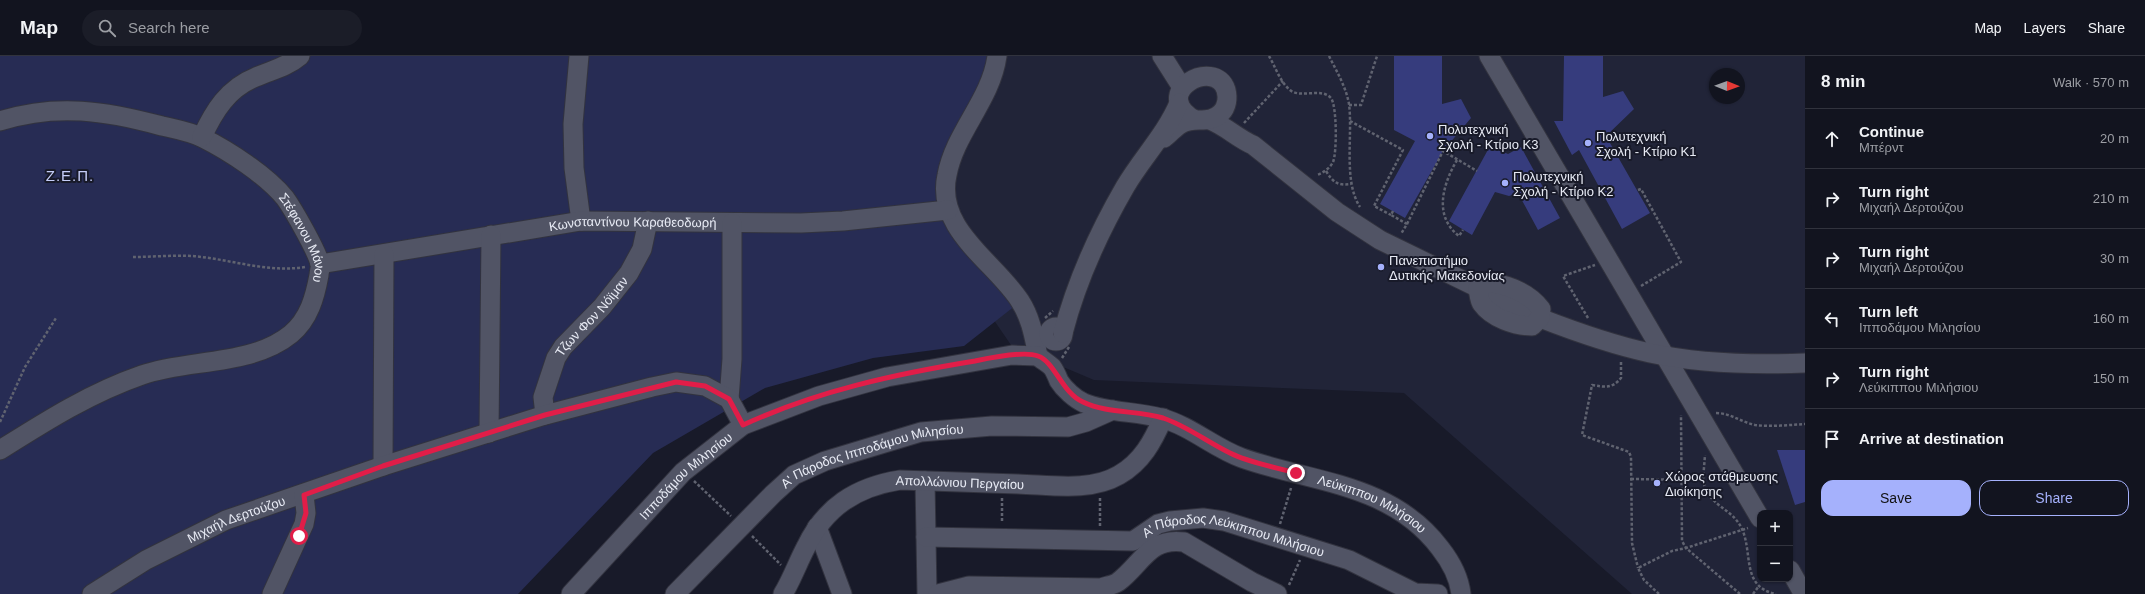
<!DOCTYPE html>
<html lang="en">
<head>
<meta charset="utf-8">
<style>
  :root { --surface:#12141f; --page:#1b1d28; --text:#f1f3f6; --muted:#9c9ea4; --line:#31333d; --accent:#a5b1fc }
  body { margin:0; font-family:Helvetica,sans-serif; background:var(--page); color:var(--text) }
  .controls { position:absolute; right:12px; bottom:12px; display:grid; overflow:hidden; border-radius:8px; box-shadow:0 1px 3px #0004 }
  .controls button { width:36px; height:36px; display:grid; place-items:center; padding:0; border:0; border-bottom:1px solid var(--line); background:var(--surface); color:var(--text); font:20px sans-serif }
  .compass { position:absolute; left:1709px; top:12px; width:36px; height:36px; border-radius:50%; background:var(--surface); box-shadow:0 1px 3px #0004; rotate:91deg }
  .stop { position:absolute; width:12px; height:12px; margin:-9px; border:3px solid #e11d48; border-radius:50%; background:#fff }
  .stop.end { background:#e11d48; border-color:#fff; box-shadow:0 1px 4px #0008 }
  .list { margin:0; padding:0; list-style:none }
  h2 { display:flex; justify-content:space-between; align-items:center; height:52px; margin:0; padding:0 16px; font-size:17px }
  h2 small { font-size:13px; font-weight:400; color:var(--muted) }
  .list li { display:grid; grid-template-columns:26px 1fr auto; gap:12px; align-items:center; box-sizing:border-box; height:60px; padding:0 16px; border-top:1px solid var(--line) }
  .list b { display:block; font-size:15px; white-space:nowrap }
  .list p { margin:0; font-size:13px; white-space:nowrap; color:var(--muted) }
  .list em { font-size:13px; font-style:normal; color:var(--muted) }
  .actions { display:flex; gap:8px; padding:12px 16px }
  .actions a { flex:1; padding:9px 0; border:1px solid var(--accent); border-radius:12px; text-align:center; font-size:14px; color:var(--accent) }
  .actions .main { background:var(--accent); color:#111 }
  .icon { flex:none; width:22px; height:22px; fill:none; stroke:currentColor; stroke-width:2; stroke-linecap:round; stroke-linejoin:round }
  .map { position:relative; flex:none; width:1805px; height:538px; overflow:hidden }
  header { display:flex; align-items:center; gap:24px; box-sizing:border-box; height:56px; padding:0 20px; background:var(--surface); border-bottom:1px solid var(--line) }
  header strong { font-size:19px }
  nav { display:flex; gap:22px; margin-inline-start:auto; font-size:14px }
  .search { width:280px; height:36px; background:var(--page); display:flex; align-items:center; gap:10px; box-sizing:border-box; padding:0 14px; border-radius:22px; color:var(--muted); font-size:15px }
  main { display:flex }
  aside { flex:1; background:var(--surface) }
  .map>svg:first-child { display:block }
</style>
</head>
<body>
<header>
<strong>Map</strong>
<div class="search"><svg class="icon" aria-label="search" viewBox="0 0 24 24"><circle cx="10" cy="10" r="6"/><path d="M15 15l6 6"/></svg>Search here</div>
<nav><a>Map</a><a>Layers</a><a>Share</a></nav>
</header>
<main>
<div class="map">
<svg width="1805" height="538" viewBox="0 0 1805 538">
  <rect width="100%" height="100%" fill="#181a29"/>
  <path fill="#212438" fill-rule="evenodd" d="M961 0H1805V538H1632L1404 337 1094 324 1011 289 904 133ZM1715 18H1739V42H1715ZM1760 457H1790V523H1760Z"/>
  <path fill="#272c54" d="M0 0H997L945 137 1020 246 964 290 873 302 765 332 653 397 518 538H0Z"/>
  <g fill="#363c7d">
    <path d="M1394 0H1442V48L1461 43 1471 62 1443 95 1405 162 1380 148 1415 85 1394 74Z"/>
    <path d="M1564 0H1603V41L1623 35 1634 53 1606 80 1650 157 1622 173 1579 94 1572 99 1554 65H1563Z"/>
    <path d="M1490 90 1508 98 1521 91 1560 162 1538 174 1518 137 1509 140 1495 136 1472 179 1449 165Z"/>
    <path d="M1777 394H1805V446L1795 449Z"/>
  </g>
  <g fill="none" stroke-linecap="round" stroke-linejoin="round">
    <defs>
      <g id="minor">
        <path d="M579 0 573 68 574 112 581 165"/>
        <path d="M997 0C991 44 955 76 947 119 935 173 995 206 1020 245 1031 262 1034 281 1038 300"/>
        <path d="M1162 0 1181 30"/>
        <path d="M1489 0 1760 462"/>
        <path d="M1210 64C1227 71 1237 82 1253 89L1337 156 1380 184 1540 262C1576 276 1613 289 1650 297 1701 308 1754 309 1805 307"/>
        <path id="s1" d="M0 65C57 47 106 55 162 70 175 73 191 76 203 82 229 95 266 119 285 142 293 153 317 195 320 208 321 211 319 216 319 219 315 241 309 263 291 278 252 310 188 303 142 319 90 337 46 365 0 394"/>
        <path d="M202 81C214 55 228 32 256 21 272 14 287 11 300 0"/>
        <path d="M1164 82C1170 78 1175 71 1181 68 1194 60 1209 69 1221 57 1227 51 1228 42 1226 34 1215 0 1148 37 1195 64"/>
        <path id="s2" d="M320 208 581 165 801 167 843 165 948 154"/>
        <path d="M1488 226C1508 229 1529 237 1541 253L1540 262 1532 270C1515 270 1492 262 1482 248 1479 244 1479 237 1478 233Z"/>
        <circle cx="1056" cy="278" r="7"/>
        <path d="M1063 277C1076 227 1099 176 1125 131 1142 102 1166 78 1179 47"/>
        <path id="s3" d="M1038 300C1042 304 1048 307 1052 311 1055 315 1057 320 1059 325 1064 333 1075 343 1084 347 1108 357 1136 355 1161 362 1191 370 1214 392 1242 402 1313 427 1391 427 1440 492 1451 506 1459 520 1461 538"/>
        <path d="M729 343 732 303V167"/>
        <path id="s4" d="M545 359 543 341 556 302 563 291 602 251 629 217 642 193 648 165"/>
        <path d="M489 377 491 179"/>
        <path d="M383 410 384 198"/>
        <path d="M925 425 927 538"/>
        <path d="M817 471 842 538"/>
        <path id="s5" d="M926 481 1133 485 1158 468 1170 465 1203 462 1224 465 1349 504 1415 537 1438 538"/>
        <path d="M1790 514 1803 537"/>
        <path id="s6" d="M92 538 146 504 226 464 383 410 545 359 652 331 676 326 705 330 729 343 743 369"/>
        <path d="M272 538 304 468 306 457 304 439"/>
        <path id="s7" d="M571 538 683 416 743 369 819 340 887 321 1012 299 1038 300"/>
        <path id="s8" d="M675 538 773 438 794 419 825 405 921 376 992 370 1068 371 1086 366 1113 354"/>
        <path id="s9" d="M783 538C792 523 798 506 806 491 825 451 856 431 900 424 939 425 978 427 1018 428 1051 429 1090 436 1119 419 1142 406 1153 385 1163 362"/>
        <path d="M938 538 969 530 1101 532C1106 530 1114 529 1118 526 1142 508 1149 481 1184 486L1252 526 1277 538"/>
      </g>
    </defs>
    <use href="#minor" stroke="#32333f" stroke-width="21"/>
    <g stroke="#606370" stroke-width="2.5" stroke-dasharray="3 2" stroke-linecap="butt">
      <path d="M1269 0C1275 10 1280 26 1290 34 1301 43 1321 31 1331 42 1337 50 1337 97 1333 106 1330 112 1323 117 1317 119"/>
      <path d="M1329 0C1337 16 1346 31 1349 48 1353 79 1343 125 1360 151"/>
      <path d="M1349 49H1361L1377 0"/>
      <path d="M1350 65 1403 94 1374 150 1391 159"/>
      <path d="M1244 67 1283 25"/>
      <path d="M1457 104C1443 128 1433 160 1459 180L1463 174"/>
      <path d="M1326 115C1333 126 1337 130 1351 128"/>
      <path d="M1638 134 1641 133 1681 206 1641 230"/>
      <path d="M1393 155 1391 159 1407 168 1401 178"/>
      <path d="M1407 168 1443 95 1477 115"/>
      <path d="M133 201C152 201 172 199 192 200 230 203 267 217 305 211"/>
      <path d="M1045 262 1053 255"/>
      <path d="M1588 262 1563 220 1595 209"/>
      <path d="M1062 302 1069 291"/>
      <path d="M1621 306V322C1612 333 1605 331 1592 329L1582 379 1629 396 1631 401 1632 487 1638 512"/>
      <path d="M1716 357C1730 357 1741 366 1755 369 1771 371 1789 369 1805 368"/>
      <path d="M0 366 25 311 56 262"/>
      <path d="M1631 423 1703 424C1708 451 1732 451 1742 473 1753 497 1741 531 1776 538"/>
      <path d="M1703 424 1705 399"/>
      <path d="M694 425 731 460"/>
      <path d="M1002 442V467"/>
      <path d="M1280 468 1291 432"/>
      <path d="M1100 470V441"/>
      <path d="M752 480 781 509"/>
      <path d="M1289 529 1300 504"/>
      <path d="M1659 538 1644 524 1638 512 1672 495 1686 492 1682 485 1681 359"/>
      <path d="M1740 538 1686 492 1748 472"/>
      <path d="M1753 538 1759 530"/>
    </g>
    <use href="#minor" stroke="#515465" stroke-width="19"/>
  </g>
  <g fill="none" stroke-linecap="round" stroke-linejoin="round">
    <path stroke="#e11d48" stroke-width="5" d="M299 480 306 457 304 439 383 410 545 359 676 326 705 330 729 343 743 369C817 335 895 318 975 305 989 302 1025 295 1038 300 1055 306 1062 337 1083 346 1108 358 1137 354 1163 362 1187 370 1207 386 1230 397 1250 407 1275 411 1296 417"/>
  </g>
  <g fill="#a5b1fc" stroke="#181a29" stroke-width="1.5">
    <circle cx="1430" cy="80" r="4"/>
    <circle cx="1588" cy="87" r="4"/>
    <circle cx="1505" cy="127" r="4"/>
    <circle cx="1381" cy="211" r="4"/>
    <circle cx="1657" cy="427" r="4"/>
  </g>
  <g text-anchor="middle" stroke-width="4" stroke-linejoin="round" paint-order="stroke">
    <g font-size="13" fill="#e8ebf5" stroke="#181a29" text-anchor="start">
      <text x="1438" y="78">Πολυτεχνική<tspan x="1438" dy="15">Σχολή - Κτίριο Κ3</tspan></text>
      <text x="1596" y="85">Πολυτεχνική<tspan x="1596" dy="15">Σχολή - Κτίριο Κ1</tspan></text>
      <text x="1513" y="125">Πολυτεχνική<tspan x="1513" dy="15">Σχολή - Κτίριο Κ2</tspan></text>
      <text x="1389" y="209">Πανεπιστήμιο<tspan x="1389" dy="15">Δυτικής Μακεδονίας</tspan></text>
      <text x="1665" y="425">Χώρος στάθμευσης<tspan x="1665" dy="15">Διοίκησης</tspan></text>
    </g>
    <g font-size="13" fill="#e8ebf5" stroke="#181a29">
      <text dy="5" stroke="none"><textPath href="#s2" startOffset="316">Κωνσταντίνου Καραθεοδωρή</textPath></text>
      <text dy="5" stroke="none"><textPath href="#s1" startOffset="354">Στέφανου Μάνου</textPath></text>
      <text dy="5" stroke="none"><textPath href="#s4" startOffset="114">Τζων Φον Νόϊμαν</textPath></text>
      <text dy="5" stroke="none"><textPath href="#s8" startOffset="249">Α' Πάροδος Ιπποδάμου Μιλησίου</textPath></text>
      <text dy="5" stroke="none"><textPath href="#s7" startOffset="165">Ιπποδάμου Μιλησίου</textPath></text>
      <text dy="5" stroke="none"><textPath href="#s9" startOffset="233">Απολλώνιου Περγαίου</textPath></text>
      <text dy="5" stroke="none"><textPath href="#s3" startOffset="375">Λεύκιππου Μιλήσιου</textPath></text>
      <text dy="5" stroke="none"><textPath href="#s6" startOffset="163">Μιχαήλ Δερτούζου</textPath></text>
      <text dy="5" stroke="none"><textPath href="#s5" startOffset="314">Α' Πάροδος Λεύκιππου Μιλήσιου</textPath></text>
    </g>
    <g font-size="15" letter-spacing="1" fill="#c5cdf8" stroke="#181a29">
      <text x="70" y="125">Ζ.Ε.Π.</text>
    </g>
  </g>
</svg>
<div class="controls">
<button>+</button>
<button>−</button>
</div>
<svg class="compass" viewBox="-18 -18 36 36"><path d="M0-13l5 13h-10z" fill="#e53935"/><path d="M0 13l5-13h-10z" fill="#9c9ea4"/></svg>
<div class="stop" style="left:299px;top:480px"></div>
<div class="stop end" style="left:1296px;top:417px"></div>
</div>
<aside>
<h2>8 min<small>Walk · 570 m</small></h2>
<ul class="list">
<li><svg class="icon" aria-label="ahead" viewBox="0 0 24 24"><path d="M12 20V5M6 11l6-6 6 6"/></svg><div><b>Continue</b><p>Μπέρντ</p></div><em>20 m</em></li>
<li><svg class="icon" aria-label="right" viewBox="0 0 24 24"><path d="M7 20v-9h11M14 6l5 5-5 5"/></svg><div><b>Turn right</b><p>Μιχαήλ Δερτούζου</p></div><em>210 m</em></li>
<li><svg class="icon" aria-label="right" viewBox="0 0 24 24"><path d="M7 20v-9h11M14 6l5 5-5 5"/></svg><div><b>Turn right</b><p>Μιχαήλ Δερτούζου</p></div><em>30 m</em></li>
<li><svg class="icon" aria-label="left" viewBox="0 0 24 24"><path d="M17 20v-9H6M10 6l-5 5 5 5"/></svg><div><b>Turn left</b><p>Ιπποδάμου Μιλησίου</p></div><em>160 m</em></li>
<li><svg class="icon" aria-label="right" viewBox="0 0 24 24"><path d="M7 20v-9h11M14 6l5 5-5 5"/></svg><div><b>Turn right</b><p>Λεύκιππου Μιλήσιου</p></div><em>150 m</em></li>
<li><svg class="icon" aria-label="arrive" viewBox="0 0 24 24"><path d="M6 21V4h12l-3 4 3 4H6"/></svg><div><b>Arrive at destination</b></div></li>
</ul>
<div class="actions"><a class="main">Save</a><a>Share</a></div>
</aside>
</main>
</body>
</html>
